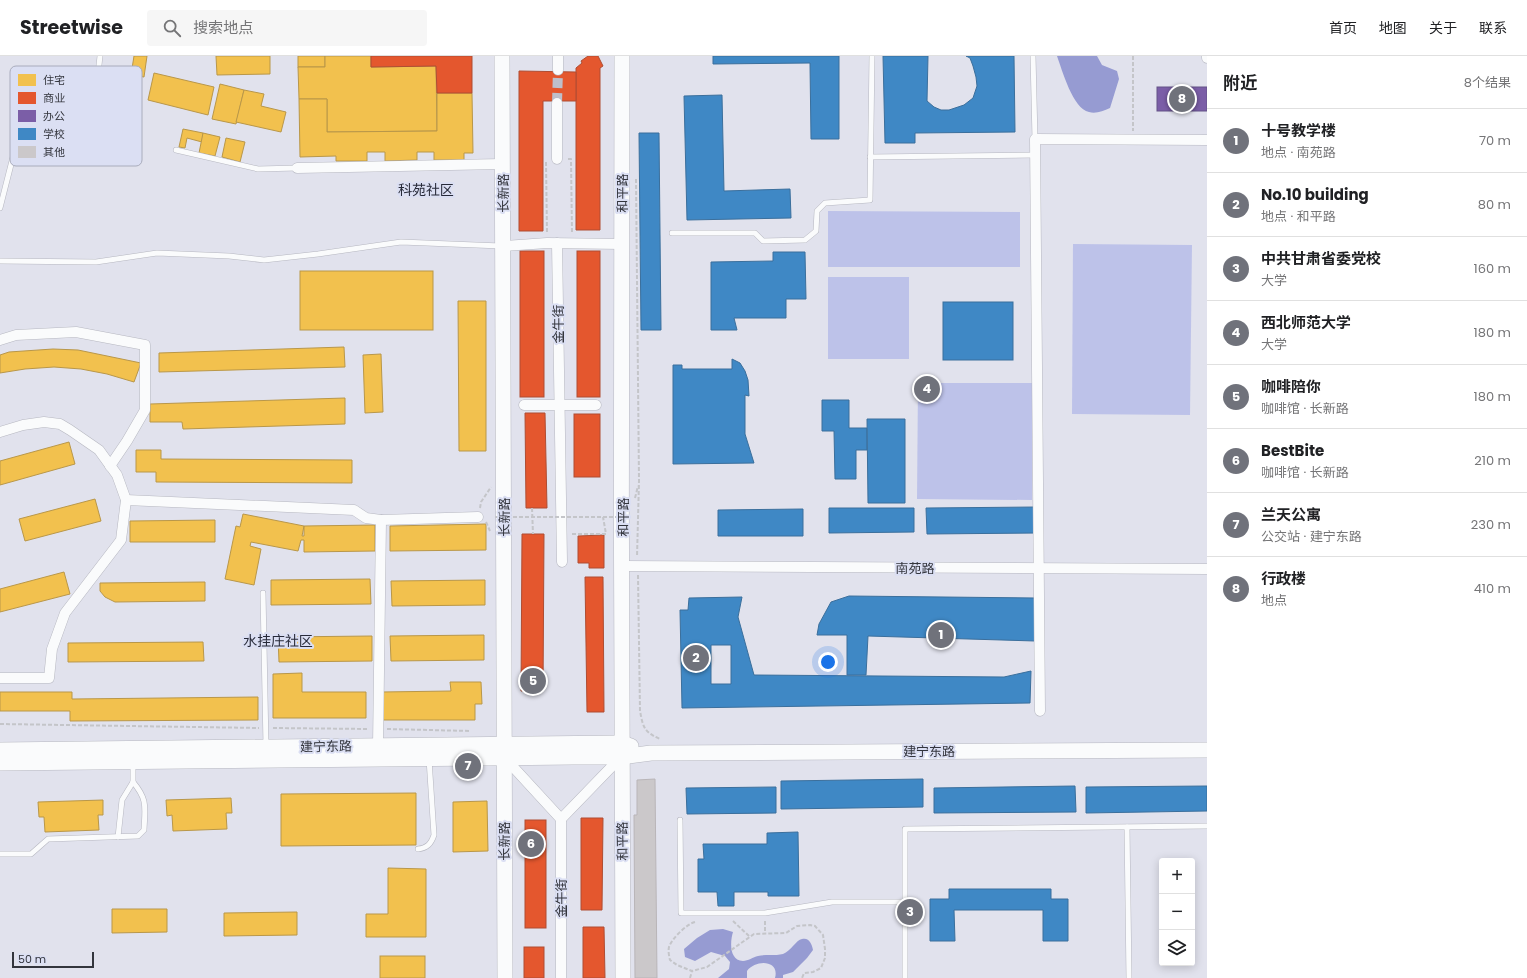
<!DOCTYPE html>
<html lang="zh">
<head>
<meta charset="utf-8">
<style>
  :root { --surface:#fff; --page:#f6f6f6; --text:#202124; --muted:#757577; --line:#e0e0e0; --accent:#70727b }
  body { margin:0; font-family:Poppins,"Noto Sans SC",sans-serif; background:var(--page); color:var(--text) }
  .controls { position:absolute; right:12px; bottom:12px; display:grid; overflow:hidden; border-radius:4px; box-shadow:0 2px 10px #0003 }
  .controls button { width:36px; height:36px; display:grid; place-items:center; padding:0; border:0; border-bottom:1px solid var(--line); background:var(--surface); color:var(--text); font:20px sans-serif }
  .scale { position:absolute; left:12px; bottom:10px; width:82px; box-sizing:border-box; padding-left:4px; border:2px solid #33353d; border-top:0; font-size:11px; line-height:14px; white-space:nowrap; color:#33353d; -webkit-text-stroke:3px #dbdff3; paint-order:stroke }
  .you { position:absolute; left:828px; top:606px; width:14px; height:14px; margin:-10px; border:3px solid #fff; border-radius:50%; background:#1a73e8; box-shadow:0 0 0 6px #1a73e833 }
  .badge { display:grid; place-items:center; width:26px; height:26px; border-radius:50%; background:var(--accent); color:#fff; font-size:13px; font-weight:700 }
  .pin { position:absolute; translate:-50% -50%; border:2px solid #fff; box-shadow:0 1px 4px #0006 }
  .list { margin:0; padding:0; list-style:none }
  h2 { display:flex; justify-content:space-between; align-items:center; height:52px; margin:0; padding:0 16px; font-size:17px }
  h2 small { font-size:13px; font-weight:400; color:var(--muted) }
  .list li { display:grid; grid-template-columns:26px 1fr auto; gap:12px; align-items:center; box-sizing:border-box; height:64px; padding:0 16px; border-top:1px solid var(--line) }
  .list b { display:block; font-size:15px; white-space:nowrap }
  .list p { margin:0; font-size:13px; white-space:nowrap; color:var(--muted) }
  .list em { font-size:13px; font-style:normal; color:var(--muted) }
  .icon { flex:none; width:22px; height:22px; fill:none; stroke:currentColor; stroke-width:2; stroke-linecap:round; stroke-linejoin:round }
  .map { position:relative; flex:none; width:1207px; height:922px; overflow:hidden }
  header { display:flex; align-items:center; gap:24px; box-sizing:border-box; height:56px; padding:0 20px; background:var(--surface); border-bottom:1px solid var(--line) }
  header strong { font-size:19px }
  nav { display:flex; gap:22px; margin-inline-start:auto; font-size:14px }
  .search { width:280px; height:36px; background:var(--page); display:flex; align-items:center; gap:10px; box-sizing:border-box; padding:0 14px; border-radius:4px; color:var(--muted); font-size:15px }
  main { display:flex }
  aside { flex:1; background:var(--surface) }
  .map>svg:first-child { display:block }
</style>
</head>
<body>
<header>
<strong>Streetwise</strong>
<div class="search"><svg class="icon" aria-label="search" viewBox="0 0 24 24"><circle cx="10" cy="10" r="6"/><path d="M15 15l6 6"/></svg>搜索地点</div>
<nav><a>首页</a><a>地图</a><a>关于</a><a>联系</a></nav>
</header>
<main>
<div class="map">
<svg width="1207" height="922" viewBox="0 0 1207 922">
  <rect width="100%" height="100%" fill="#e1e2ed"/>
  <g fill="#bdc2e9">
    <path d="M828 155 1020 156V211H828Z"/>
    <path d="M1073 188 1192 189 1190 359 1072 358Z"/>
    <rect x="828" y="221" width="81" height="82"/>
    <path d="M918 327H1032V444L917 443Z"/>
  </g>
  <g fill="#969bd2">
    <path d="M1057 0H1097L1102 9 1117 15 1119 23 1110 52C1103 55 1096 58 1089 56 1073 53 1062 14 1057 0Z"/>
    <path d="M723 873 733 876C730 886 729 904 743 905 748 905 753 901 758 900 766 898 775 900 783 898 791 895 796 884 802 883 809 881 812 888 813 894L807 902 793 916 783 919V922H775C780 904 756 903 747 915V922H718L729 913 730 906 725 900 711 896 695 905 685 901 684 893 697 882 710 874Z"/>
  </g>
  <g fill="#f2c14e" stroke="#b99749">
    <path d="M134 0H147L144 21 131 19Z"/>
    <path d="M216 0H270V18L217 19Z"/>
    <rect x="298" y="0" width="27" height="11"/>
    <path d="M325 0H371V11L436 10 437 75 327 76V43H299L298 11H325Z"/>
    <path d="M154 17 214 31 208 59 148 44Z"/>
    <path d="M220 28 244 34 236 68 212 63Z"/>
    <path d="M244 34 264 38 261 50 286 56 281 76 236 66Z"/>
    <path d="M437 37H472L473 97H464V104H434V96H417V104L385 105V96H367V105H336V100L300 101 299 43H327V76L437 75Z"/>
    <path d="M183 73 203 77 202 86 187 82 185 92 179 91Z"/>
    <path d="M203 77 220 81 215 100 199 97Z"/>
    <path d="M226 82 245 86 240 106 222 101Z"/>
    <rect x="300" y="215" width="133" height="59"/>
    <path d="M458 245H486V395H459Z"/>
    <path d="M344 291 345 311 159 316V297Z"/>
    <path d="M53 293 78 294 141 307 134 326 107 318 81 313 54 311 25 313 0 317V299L9 296Z"/>
    <path d="M381 298 383 356 365 357 363 299Z"/>
    <path d="M345 342V368L183 373 182 366H150V348Z"/>
    <path d="M69 386 75 408 0 429V405Z"/>
    <path d="M136 394H161V403L352 404V427L156 426V416H136Z"/>
    <path d="M95 443 101 465 25 485 19 463Z"/>
    <path d="M243 458 304 470 302 480H304V470L375 469V495L304 496V484H301L298 495 251 486 250 490 261 493 254 529 225 523 236 470 240 471Z"/>
    <path d="M215 464V486H130V465Z"/>
    <path d="M486 468V494L390 495V470Z"/>
    <path d="M64 516 70 538 0 556V533Z"/>
    <path d="M370 523 371 548 271 549V524Z"/>
    <path d="M485 524V549L392 550 391 525Z"/>
    <path d="M205 526V545L115 546 105 541 100 535V527Z"/>
    <path d="M484 579V604L391 605 390 580Z"/>
    <path d="M372 580V605L279 606 278 581Z"/>
    <path d="M203 586 204 605 68 606V587Z"/>
    <path d="M302 617V636H366V662H273V618Z"/>
    <path d="M450 626H481L482 648H475V664H382V636L451 635Z"/>
    <path d="M0 636H72V643L258 641V664L70 665V655H0Z"/>
    <path d="M416 737V789L281 790V738Z"/>
    <path d="M231 742 232 757H226L227 773 173 775 172 759 167 760 166 744Z"/>
    <path d="M103 744V759H98L99 774 45 776 44 761H39L38 746Z"/>
    <path d="M487 745 488 795 453 796V746Z"/>
    <path d="M388 812 426 813V881H366V858H388Z"/>
    <path d="M112 853H167V876L112 877Z"/>
    <path d="M297 856V879L224 880V857Z"/>
    <rect x="380" y="900" width="45" height="22"/>
  </g>
  <g fill="#e4572e" stroke="#af4d32">
    <path d="M371 0H472V37H437L436 10 371 11Z"/>
    <path d="M588 0H598L603 10 600 12V174H576V12L582 7 581 5Z"/>
    <path d="M519 15 576 16V45H543V175H519Z"/>
    <rect x="520" y="195" width="24" height="146"/>
    <rect x="577" y="195" width="23" height="146"/>
    <path d="M525 357H545L547 452H526Z"/>
    <rect x="574" y="358" width="26" height="63"/>
    <path d="M522 478H544L543 635H521Z"/>
    <path d="M604 479V512H589V507H578V480Z"/>
    <path d="M585 521H603L604 656H587Z"/>
    <path d="M581 762H603L602 854H581Z"/>
    <rect x="525" y="764" width="21" height="108"/>
    <path d="M583 871H604L605 922H583Z"/>
    <rect x="524" y="891" width="20" height="31"/>
  </g>
  <rect fill="#7b5ea7" stroke="#655287" x="1157" y="31" width="50" height="24"/>
  <g fill="#3f88c5" stroke="#3b6f9c" fill-rule="evenodd">
    <path d="M713 0H839V83H811L810 7 713 8Z"/>
    <path d="M883 0H928L927 45 934 51 941 54H949L964 49 973 42 977 30 976 21 973 10 970 2 966 0H1014L1015 76 915 77V87H885Z"/>
    <path d="M722 39 724 135 790 133 791 162 687 164 684 40Z"/>
    <path d="M639 77H659L661 274H641Z"/>
    <path d="M773 196H805L806 243H786V262H734L737 274H711V206L773 205Z"/>
    <rect x="943" y="246" width="70" height="58"/>
    <path d="M732 303 740 307 745 315 748 324 749 340 745 339V378L754 407 673 408V309H682V313H732Z"/>
    <path d="M822 344H849V372H867V394H856V423H835L834 375H822Z"/>
    <path d="M867 363H905V447H868Z"/>
    <path d="M1037 451V477L927 478 926 452Z"/>
    <path d="M829 452H914V476L829 477Z"/>
    <path d="M803 453V480H718V454Z"/>
    <path d="M849 540 1035 542V585L868 580 866 619H847V579H817L819 568 831 546Z"/>
    <path d="M742 541 738 561 754 619 1004 621 1031 615 1030 647 682 652 680 554H688L689 542ZM711 589H731V628H711Z"/>
    <path d="M923 723V751L781 753V725Z"/>
    <path d="M1075 730 1076 756 934 757V732Z"/>
    <path d="M1207 730V755L1086 757V731Z"/>
    <path d="M776 731V757L687 758 686 732Z"/>
    <path d="M798 776 799 840H768V836H734V850H718L717 836H698V803H704L703 788H767V777Z"/>
    <path d="M949 833H1051V843H1068V885H1043V854H954L955 885H930V843H949Z"/>
  </g>
  <path fill="#cbc8ca" stroke="#b9b5b8" d="M655 723 657 922H635L634 759H637V724Z"/>
  <g fill="none" stroke-linecap="round" stroke-linejoin="round">
    <path stroke="#bebfca" stroke-width="10" stroke-dasharray="10 5" stroke-linecap="butt" d="M557 47 558 14"/>
    <defs>
      <g id="lane">
        <path d="M1033 0 1035 83"/>
        <path d="M98 18 100 0"/>
        <path d="M176 94 258 113 297 112"/>
        <path d="M870 101 1035 99"/>
        <path d="M0 152 34 18"/>
        <path d="M672 177H755L763 185 805 184 816 175 817 155 825 147 870 144 872 0"/>
        <path d="M0 205 96 206 157 197 229 200 264 204 318 198 401 186 501 190"/>
        <path d="M263 537 266 690"/>
        <path d="M680 764 681 857H765L832 846H905"/>
        <path d="M1127 771 1129 922"/>
        <path d="M118 781 122 744 133 726V708"/>
        <path d="M418 793C427 792 431 788 434 779L429 703"/>
        <path d="M0 798H31L48 783 138 780 144 774C145 751 148 744 133 726"/>
        <path d="M905 922V773L1207 770"/>
      </g>
      <g id="street">
        <path d="M1207 0V2"/>
        <path d="M558 14V0"/>
        <path d="M557 103V47"/>
        <path d="M297 112 502 108"/>
        <path d="M557 187 562 506"/>
        <path d="M503 190 547 187 622 188"/>
        <path d="M0 284 16 279 76 276 145 289V354L127 385 110 410"/>
        <path d="M524 349H596"/>
        <path d="M0 376 23 369 44 366 60 368 70 374 99 394 117 419 126 444 121 484 65 557 52 593 49 622H0"/>
        <path d="M126 444 354 454 366 462 381 464 378 690"/>
        <path d="M381 464 478 461"/>
        <path d="M623 510 1207 513"/>
        <path d="M1040 655 1035 83 1207 84"/>
        <path d="M504 701 561 763V922"/>
        <path d="M561 763 621 701"/>
      </g>
      <g id="secondary">
        <path d="M502 0 505 922"/>
        <path d="M622 0C622 307 620 615 623 922"/>
        <path d="M0 694 622 687 631 690"/>
        <path d="M0 707 573 701H621L651 697 1207 694"/>
      </g>
    </defs>
    <use href="#lane" stroke="#b6b7c0" stroke-width="6"/>
    <use href="#street" stroke="#b6b7c0" stroke-width="11"/>
    <use href="#secondary" stroke="#b6b7c0" stroke-width="16"/>
    <g stroke="#c4c5c9" stroke-width="2" stroke-dasharray="4 2" stroke-linecap="butt">
      <path d="M1133 0V75"/>
      <path d="M568 103H571L572 177"/>
      <path d="M546 106 547 178"/>
      <path d="M636 123 639 425 637 501"/>
      <path d="M635 442 638 430"/>
      <path d="M480 452 481 446 491 431"/>
      <path d="M532 452 533 478"/>
      <path d="M486 466 490 475"/>
      <path d="M572 478H606L603 461"/>
      <path d="M638 519 640 655C643 671 644 676 660 683"/>
      <path d="M0 668 259 672"/>
      <path d="M273 672 369 673"/>
      <path d="M387 673 471 675"/>
      <path d="M733 865 750 881"/>
      <path d="M765 865V878"/>
      <path d="M695 866C687 868 672 882 669 891 668 895 669 900 670 904L677 909 692 915 707 911 754 878 786 877 797 870 810 869 815 870 823 879 825 893V902L821 912 813 916 804 917 802 922"/>
      <path d="M690 922 692 915"/>
    </g>
    <use href="#lane" stroke="#fafbfc" stroke-width="5"/>
    <use href="#street" stroke="#fafbfc" stroke-width="10"/>
    <use href="#secondary" stroke="#fafbfc" stroke-width="15"/>
    <path stroke="#c4c5c9" stroke-width="2" stroke-dasharray="4 2" stroke-linecap="butt" d="M495 461H631"/>
  </g>
  <g text-anchor="middle" stroke-width="4" stroke-linejoin="round" paint-order="stroke">
    <g font-size="13" fill="#33353d" stroke="#dbdff3">
      <text transform="translate(503 137) rotate(-90)" y="5">长新路</text>
      <text transform="translate(622 137) rotate(-90)" y="5">和平路</text>
      <text transform="translate(558 268) rotate(-90)" y="5">金牛街</text>
      <text transform="translate(504 461) rotate(-90)" y="5">长新路</text>
      <text transform="translate(623 461) rotate(-90)" y="5">和平路</text>
      <text x="915" y="517">南苑路</text>
      <text transform="translate(326 690) rotate(-1)" y="5">建宁东路</text>
      <text x="929" y="700">建宁东路</text>
      <text transform="translate(504 785) rotate(-90)" y="5">长新路</text>
      <text transform="translate(622 785) rotate(-91)" y="5">和平路</text>
      <text transform="translate(561 842) rotate(-90)" y="5">金牛街</text>
    </g>
    <g font-size="14" fill="#272a39" stroke="#dbdff3">
      <text x="426" y="139">科苑社区</text>
      <text x="278" y="590">水挂庄社区</text>
    </g>
  </g>
  <rect x="10" y="10" width="132" height="100" rx="6" fill="#dbdff3" stroke="#a9acbc" stroke-width="1"/>
  <rect x="18" y="18" width="18" height="12" fill="#f2c14e"/>
  <rect x="18" y="36" width="18" height="12" fill="#e4572e"/>
  <rect x="18" y="54" width="18" height="12" fill="#7b5ea7"/>
  <rect x="18" y="72" width="18" height="12" fill="#3f88c5"/>
  <rect x="18" y="90" width="18" height="12" fill="#cbc8ca"/>
  <g font-size="11" fill="#33353d">
    <text x="43" y="28">住宅</text>
    <text x="43" y="46">商业</text>
    <text x="43" y="64">办公</text>
    <text x="43" y="82">学校</text>
    <text x="43" y="100">其他</text>
  </g>
</svg>
<div class="controls">
<button>+</button>
<button>−</button>
<button><svg class="icon" aria-label="layers" viewBox="0 0 24 24"><path d="M12 4l9 5-9 5-9-5zM3 14l9 5 9-5"/></svg></button>
</div>
<div class="scale">50 m</div>
<div class="you"></div>
<div class="pin badge" style="left:941px;top:579px">1</div>
<div class="pin badge" style="left:696px;top:602px">2</div>
<div class="pin badge" style="left:910px;top:856px">3</div>
<div class="pin badge" style="left:927px;top:333px">4</div>
<div class="pin badge" style="left:533px;top:625px">5</div>
<div class="pin badge" style="left:531px;top:788px">6</div>
<div class="pin badge" style="left:468px;top:710px">7</div>
<div class="pin badge" style="left:1182px;top:43px">8</div>
</div>
<aside>
<h2>附近<small>8个结果</small></h2>
<ul class="list">
<li><span class="badge">1</span><div><b>十号教学楼</b><p>地点 · 南苑路</p></div><em>70 m</em></li>
<li><span class="badge">2</span><div><b>No.10 building</b><p>地点 · 和平路</p></div><em>80 m</em></li>
<li><span class="badge">3</span><div><b>中共甘肃省委党校</b><p>大学</p></div><em>160 m</em></li>
<li><span class="badge">4</span><div><b>西北师范大学</b><p>大学</p></div><em>180 m</em></li>
<li><span class="badge">5</span><div><b>咖啡陪你</b><p>咖啡馆 · 长新路</p></div><em>180 m</em></li>
<li><span class="badge">6</span><div><b>BestBite</b><p>咖啡馆 · 长新路</p></div><em>210 m</em></li>
<li><span class="badge">7</span><div><b>兰天公寓</b><p>公交站 · 建宁东路</p></div><em>230 m</em></li>
<li><span class="badge">8</span><div><b>行政楼</b><p>地点</p></div><em>410 m</em></li>
</ul>
</aside>
</main>
</body>
</html>
